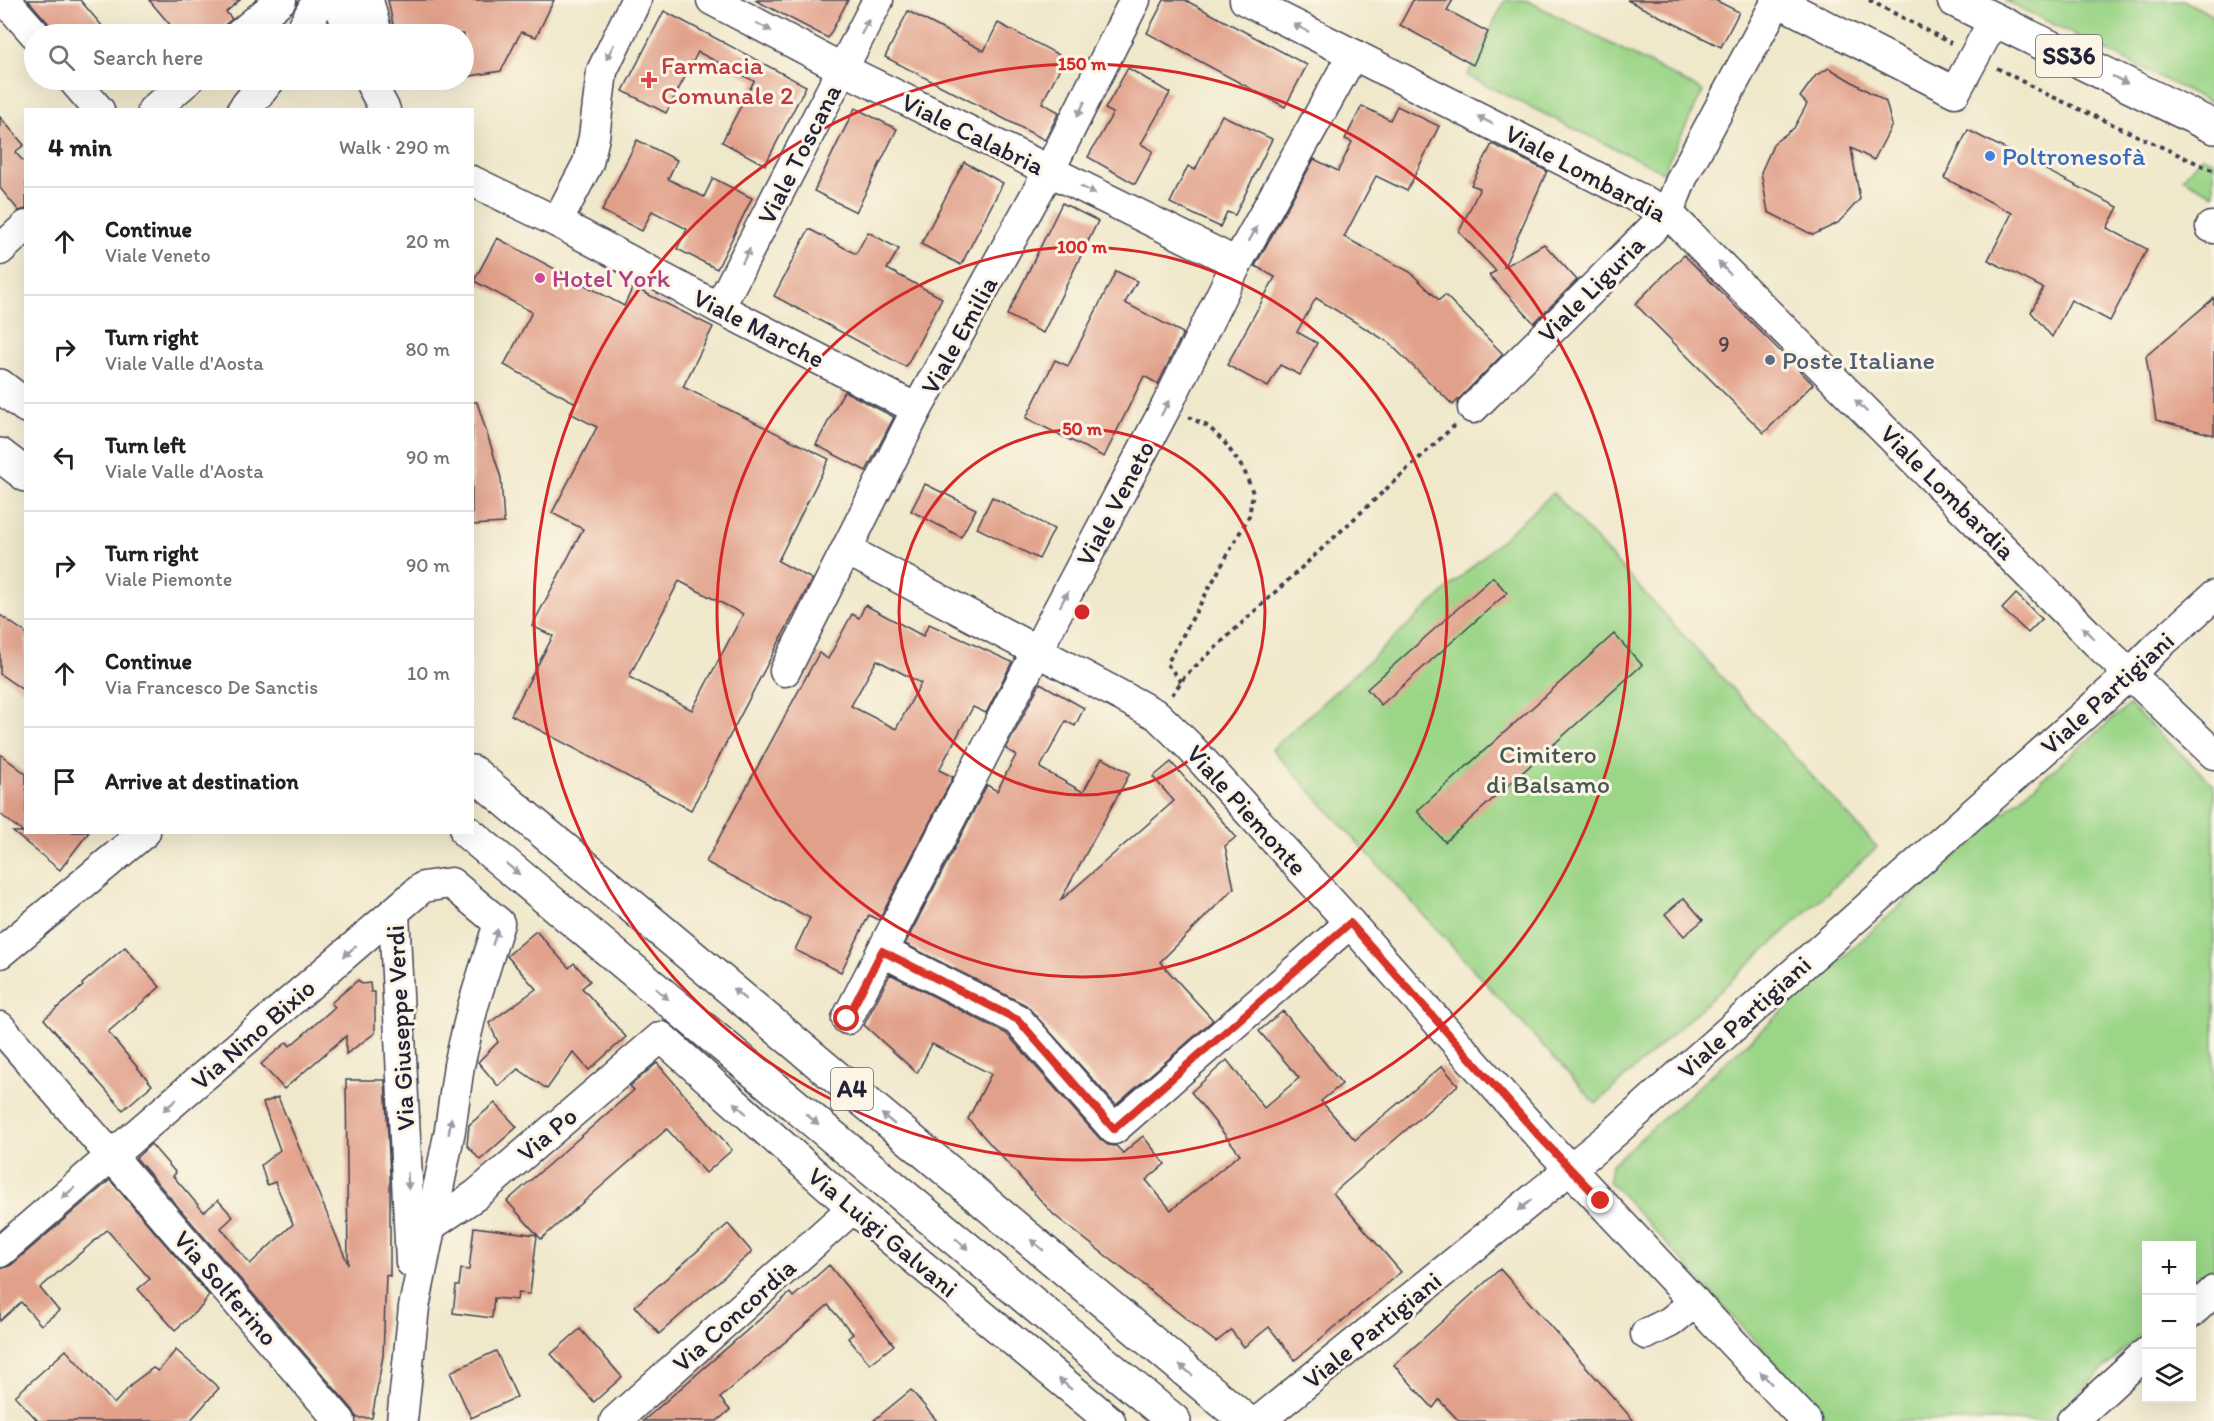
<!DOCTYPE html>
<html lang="en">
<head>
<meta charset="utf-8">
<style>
  :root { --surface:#fff; --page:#f2f2f2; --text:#202124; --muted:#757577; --line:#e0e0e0 }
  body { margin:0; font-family:Itim,sans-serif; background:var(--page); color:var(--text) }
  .controls { position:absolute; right:18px; bottom:18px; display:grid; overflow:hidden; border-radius:0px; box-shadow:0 6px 24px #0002 }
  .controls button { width:54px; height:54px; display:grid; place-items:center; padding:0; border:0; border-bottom:2px solid var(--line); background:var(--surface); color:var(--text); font:30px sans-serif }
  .stop { position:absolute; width:18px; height:18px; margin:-14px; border:4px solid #d93025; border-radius:50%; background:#fff }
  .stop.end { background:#d93025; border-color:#fff; box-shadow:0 2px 6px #0008 }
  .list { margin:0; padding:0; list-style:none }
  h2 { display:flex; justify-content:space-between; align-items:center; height:78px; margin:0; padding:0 24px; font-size:26px }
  h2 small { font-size:20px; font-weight:400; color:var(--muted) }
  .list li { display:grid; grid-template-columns:39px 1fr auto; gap:18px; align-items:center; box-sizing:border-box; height:108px; padding:0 24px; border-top:2px solid var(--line) }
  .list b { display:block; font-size:22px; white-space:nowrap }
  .list p { margin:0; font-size:20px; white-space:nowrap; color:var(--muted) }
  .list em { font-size:20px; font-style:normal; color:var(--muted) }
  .icon { flex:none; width:33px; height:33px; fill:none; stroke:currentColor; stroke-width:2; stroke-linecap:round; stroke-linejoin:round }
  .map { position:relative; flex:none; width:2214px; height:1421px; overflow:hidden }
  .search { position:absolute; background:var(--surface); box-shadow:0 6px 24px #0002; left:24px; top:24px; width:450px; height:66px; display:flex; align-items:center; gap:15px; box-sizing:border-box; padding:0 21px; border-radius:33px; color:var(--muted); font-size:22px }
  .panel { position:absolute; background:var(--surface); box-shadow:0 6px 24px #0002; left:24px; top:108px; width:450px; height:726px; border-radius:0px }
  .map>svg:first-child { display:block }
</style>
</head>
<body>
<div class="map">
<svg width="2214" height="1421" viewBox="0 0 2214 1421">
  <rect width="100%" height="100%" fill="#fcf5e5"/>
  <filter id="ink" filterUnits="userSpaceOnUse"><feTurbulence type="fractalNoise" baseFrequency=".0167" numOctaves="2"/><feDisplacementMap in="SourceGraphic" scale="12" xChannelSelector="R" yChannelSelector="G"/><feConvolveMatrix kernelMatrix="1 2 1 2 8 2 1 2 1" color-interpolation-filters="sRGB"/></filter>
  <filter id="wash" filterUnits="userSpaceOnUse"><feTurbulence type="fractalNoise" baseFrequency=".008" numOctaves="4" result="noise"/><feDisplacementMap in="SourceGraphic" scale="24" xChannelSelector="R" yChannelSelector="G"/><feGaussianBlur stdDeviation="1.35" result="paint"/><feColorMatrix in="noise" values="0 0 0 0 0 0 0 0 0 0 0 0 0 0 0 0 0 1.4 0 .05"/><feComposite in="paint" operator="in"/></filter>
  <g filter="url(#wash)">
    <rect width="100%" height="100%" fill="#f0e8cb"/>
    <g fill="#9bd588" stroke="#5e7c62" stroke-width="1.5">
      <path d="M1505 0H1526L1703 91 1663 172 1467 76Z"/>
      <path d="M2004 0H2183L2214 16V104Z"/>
      <path d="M2202 156 2214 161V195L2183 178Z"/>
      <path d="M1553 493 1877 847 1596 1104 1272 749Z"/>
      <path d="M2129 705 2214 785V1266L2192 1287V1246H2146V1329L2049 1421H1829L1609 1181 1611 1165 2009 808Z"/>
    </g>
    <g id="blocks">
      <g fill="#e1a08a" fill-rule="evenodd">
        <path d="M28 0H80L109 34H54L48 23Z"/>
        <path d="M149 0H240L226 12 232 19 213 34H178Z"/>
        <path d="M388 0H554L536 37 521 32 501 71 464 77V34H395Z"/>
        <path d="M755 0H848L828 38Z"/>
        <path d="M1164 0H1185L1307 65 1285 107 1147 33Z"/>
        <path d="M1413 0H1453L1447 10 1488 32 1473 65 1400 25Z"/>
        <path d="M1627 0H1715L1739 12 1721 47Z"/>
        <path d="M664 11 806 86 765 165 722 142 754 81 698 52 666 113 623 91Z"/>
        <path d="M908 11 984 51 998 23 1065 58 1042 103 1059 112 1045 140 885 57Z"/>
        <path d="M1128 68 1170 93 1141 144 1153 151 1135 184 1088 157 1113 113 1105 109Z"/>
        <path d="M1829 68 1886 102 1892 125 1874 160 1851 148 1860 199 1838 223 1813 235 1768 212 1761 172 1774 143 1794 128 1807 104 1800 97 1816 75Z"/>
        <path d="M1362 106 1390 120 1397 106 1439 126 1407 191 1376 176 1344 237 1410 272 1439 300 1445 295 1503 354 1453 405 1388 342 1316 298 1297 332 1317 343 1300 375 1280 365 1268 387 1227 365 1275 277 1255 266 1314 159 1338 171 1352 142 1345 139Z"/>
        <path d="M855 108 897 129 856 212 814 191Z"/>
        <path d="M1222 115 1272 139 1235 215 1227 212 1220 227 1170 203 1188 166 1195 170Z"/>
        <path d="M0 117 24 145 15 152 26 164V209L19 211 0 188Z"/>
        <path d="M1968 130 2118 207 2107 228 2147 249 2110 321 2071 300 2052 337 2031 312 2043 288 1988 260 2012 213 1944 178Z"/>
        <path d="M637 140 677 160 668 179 704 197 713 178 752 198 717 269 677 249 687 229 652 211 642 231 602 211Z"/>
        <path d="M1492 144 1547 171 1504 267 1544 244 1577 280 1534 323 1489 275 1496 271 1459 232 1480 188 1471 185Z"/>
        <path d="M964 162 1003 183 961 265 921 244Z"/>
        <path d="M1062 203 1098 221 1043 333 1007 315Z"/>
        <path d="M809 229 856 254 868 232 899 249 887 269 942 298 906 367 774 296Z"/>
        <path d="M497 238 624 306 633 287 713 327 683 387 829 459 778 561 812 579 691 810 511 715 553 636 532 626 583 529 552 513 597 427 570 413 576 403 504 365 532 312 474 281ZM679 581 743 614 692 710 629 677Z"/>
        <path d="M1684 255 1813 384 1764 433 1635 304Z"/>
        <path d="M1116 271 1137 281 1125 303 1183 333 1158 384 1144 376 1104 457 1026 418 1055 360 1068 366Z"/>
        <path d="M2214 298V435L2156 420 2146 356Z"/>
        <path d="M844 391 894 417 866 471 816 445Z"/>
        <path d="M472 402H477L501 478 504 523 472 525Z"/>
        <path d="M925 484 976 509 961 537 911 511Z"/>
        <path d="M992 497 1054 529 1039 559 977 528Z"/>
        <path d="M1493 577 1507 593 1381 705 1367 689Z"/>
        <path d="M2016 594 2042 619 2028 633 2002 609Z"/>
        <path d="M865 605 923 636 929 624 1012 662 986 713 973 707 939 770 953 777 879 920 869 915 841 972 795 950 810 918 706 862 819 653 828 659 852 614 859 618ZM877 660 921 683 896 729 851 706Z"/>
        <path d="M0 615 26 633V692L0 674Z"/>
        <path d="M1614 634 1642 665 1445 842 1417 811Z"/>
        <path d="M1040 683 1084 708 1075 726 1066 721 1040 768 1083 792 1102 758 1130 773 1060 901 1174 801 1153 777 1171 762 1236 837 1225 846 1234 888 1160 962 1213 1020 1116 1105 1026 1005 905 944 987 785 997 791 1016 755 1006 749Z"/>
        <path d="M0 754 26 774V832H89L60 870 13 832H23L0 814Z"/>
        <path d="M1684 898 1703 920 1684 936 1665 914Z"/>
        <path d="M536 931 569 968 574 963 590 981 582 988 626 1037 589 1070 573 1052 547 1089 518 1069 498 1086 478 1062 498 1042 489 1023 536 989 507 956Z"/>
        <path d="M125 947 160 987 108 1032 152 1085 123 1110 44 1019 83 986 82 984Z"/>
        <path d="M890 974 1007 1034 1101 1140 1108 1145 1116 1146 1123 1153 1143 1136 1165 1164 1146 1180 1171 1210 1240 1154 1191 1092 1227 1060 1264 1108 1299 1078 1259 1031 1283 1011 1342 1084 1321 1101 1355 1140 1442 1066 1458 1085 1333 1193 1401 1272 1295 1360 1269 1327 1244 1347 1231 1330 1216 1342 1054 1215 968 1119 991 1074 932 1044 917 1073 864 1025Z"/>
        <path d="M358 980 362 984 370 983 371 992H375V1033L346 1054V1036L284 1089 261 1064 287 1042 290 1046 335 1007 331 1003Z"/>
        <path d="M657 1063 732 1150 706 1173 667 1129 541 1239 507 1201 634 1090 630 1086Z"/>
        <path d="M346 1080H385L390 1175V1276L386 1275 383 1356 372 1418H357L353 1410 136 1158 151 1144 176 1173 173 1176 204 1212 218 1200 233 1217 221 1228 250 1264 293 1224 275 1182 267 1185 261 1165 280 1150 263 1103 278 1097 348 1264Z"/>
        <path d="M495 1103 517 1127 480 1160 467 1145 469 1125Z"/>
        <path d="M110 1180 209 1295 202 1306 175 1330 138 1289 150 1279 107 1230 40 1288 59 1311 41 1325 21 1302 0 1321V1269L11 1265Z"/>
        <path d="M728 1224 752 1252 659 1334 635 1306Z"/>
        <path d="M474 1227 537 1235 530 1294 518 1293 517 1300 494 1298 492 1318 453 1313 456 1286H459L461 1269 469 1270Z"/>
        <path d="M829 1265 894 1345 870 1364 848 1338 853 1334 828 1305 720 1398 730 1410 717 1421H643L790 1293 793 1297Z"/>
        <path d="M1500 1269 1582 1362 1634 1421H1459L1439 1400 1433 1408 1394 1365Z"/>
        <path d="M580 1329 622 1377 594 1402 551 1354Z"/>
        <path d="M66 1350 114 1404 134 1382 153 1368 158 1371 176 1350 219 1388 190 1421H38L15 1396Z"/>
        <path d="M496 1351 517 1397 471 1418 450 1372Z"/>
        <path d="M911 1390 937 1421H873Z"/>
      </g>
    </g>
  </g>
  <g filter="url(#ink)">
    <use href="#blocks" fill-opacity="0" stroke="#414051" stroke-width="1.5"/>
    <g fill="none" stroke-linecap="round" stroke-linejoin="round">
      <path stroke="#c7c0ae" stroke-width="33" stroke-dasharray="33 16" stroke-linecap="butt" d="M0 407 26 377"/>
      <defs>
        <g id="minor">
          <path d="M5 0 35 34"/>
          <path d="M338 0 350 34"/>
          <path d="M368 0 377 34"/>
          <path d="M712 0 843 69 1237 263"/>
          <path d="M1245 0 1668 213 2095 641 2214 754"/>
          <path d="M1775 0 1955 92 1994 20"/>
          <path d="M240 34 281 0"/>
          <path d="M73 80 99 110"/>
          <path d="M369 80 385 110"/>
          <path d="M153 110 188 80"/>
          <path d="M472 181 557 222 719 308 917 409"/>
          <path d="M557 222 588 163 594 137 602 71 636 0"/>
          <path d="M2211 227 2214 228"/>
          <path d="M0 250 26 226"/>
          <path d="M719 308 878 0"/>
          <path d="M1473 408 1668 213 1682 178 1777 1"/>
          <path d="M847 550 1157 715 1188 745 1350 923 1540 1137 1806 1421"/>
          <path d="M785 671 917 409 1049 171 1135 0"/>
          <path d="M394 913 411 1262"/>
          <path d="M882 951 1018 1020 1114 1129 1350 923"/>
          <path d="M0 953 145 832"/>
          <path d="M847 1019 1055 616 1167 405 1237 263 1353 54"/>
          <path d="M0 1027 340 1421"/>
          <path d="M430 1226 476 1195 661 1037 853 1208 1110 1421"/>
          <path d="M0 1252 423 887 451 883 499 923 473 1006 459 1065 450 1130 414 1307 402 1421"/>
          <path d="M2192 1312 2214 1291"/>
          <path d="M1646 1334 1670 1322 1695 1302"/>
          <path d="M615 1421 853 1208"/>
          <path d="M1259 1421 1607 1139 2129 675 2158 646 2214 596"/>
          <path d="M2072 1421 2146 1353"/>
        </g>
        <g id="major">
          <path d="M301 34 319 0"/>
          <path d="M244 110 268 80"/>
        </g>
        <g id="highway">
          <path d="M1954 0 2214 127"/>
          <path d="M0 386 26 406"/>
          <path d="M0 455 26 475"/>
          <path d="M472 772 1246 1421"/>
          <path d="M467 832 1174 1421"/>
        </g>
      </defs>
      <use href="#minor" stroke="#414051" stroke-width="33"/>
      <use href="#major" stroke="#414051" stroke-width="36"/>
      <use href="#highway" stroke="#414051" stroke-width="36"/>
      <g stroke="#414051" stroke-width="4" stroke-dasharray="4.5 4.5" stroke-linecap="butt">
        <path d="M1869 0 1951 43"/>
        <path d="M1997 68 2042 92 2214 171"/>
        <path d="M1181 682 1167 664 1249 516 1253 493 1244 470 1225 443 1209 427 1189 417"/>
        <path d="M1172 695 1185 676 1455 425"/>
      </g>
      <use href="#minor" stroke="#fff" stroke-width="30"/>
      <use href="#major" stroke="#fff" stroke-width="33"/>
      <use href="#highway" stroke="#fff" stroke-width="33"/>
    </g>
    <defs><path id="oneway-solid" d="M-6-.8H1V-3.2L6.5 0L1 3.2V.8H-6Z" transform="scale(1.5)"/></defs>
    <g fill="#9c9ca7">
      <use href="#oneway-solid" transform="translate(764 27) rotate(28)"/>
      <use href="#oneway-solid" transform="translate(865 27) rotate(-63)"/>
      <use href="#oneway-solid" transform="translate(1301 28) rotate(-154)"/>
      <use href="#oneway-solid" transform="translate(610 52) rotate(116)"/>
      <use href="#oneway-solid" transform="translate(2120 80) rotate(27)"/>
      <use href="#oneway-solid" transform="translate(1081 109) rotate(117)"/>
      <use href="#oneway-solid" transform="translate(1485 120) rotate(-153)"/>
      <use href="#oneway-solid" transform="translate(1088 190) rotate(26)"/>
      <use href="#oneway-solid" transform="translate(1253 234) rotate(-61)"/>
      <use href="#oneway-solid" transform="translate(746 256) rotate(-63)"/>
      <use href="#oneway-solid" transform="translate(1724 268) rotate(-135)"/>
      <use href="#oneway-solid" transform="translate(1861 406) rotate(-135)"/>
      <use href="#oneway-solid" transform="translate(1165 408) rotate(-63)"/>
      <use href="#oneway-solid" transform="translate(1064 599) rotate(-62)"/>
      <use href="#oneway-solid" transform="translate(2088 633) rotate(-135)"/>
      <use href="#oneway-solid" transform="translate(513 869) rotate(39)"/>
      <use href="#oneway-solid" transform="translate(495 937) rotate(-73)"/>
      <use href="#oneway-solid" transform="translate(350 951) rotate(139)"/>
      <use href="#oneway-solid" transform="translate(662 994) rotate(40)"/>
      <use href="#oneway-solid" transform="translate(739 994) rotate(-140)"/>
      <use href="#oneway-solid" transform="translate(170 1105) rotate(139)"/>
      <use href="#oneway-solid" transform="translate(740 1108) rotate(-138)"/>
      <use href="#oneway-solid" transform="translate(812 1119) rotate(40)"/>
      <use href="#oneway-solid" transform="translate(888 1119) rotate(-140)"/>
      <use href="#oneway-solid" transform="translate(450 1126) rotate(-81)"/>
      <use href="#oneway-solid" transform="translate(408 1181) rotate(87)"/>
      <use href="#oneway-solid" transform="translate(68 1193) rotate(139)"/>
      <use href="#oneway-solid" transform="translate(1525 1205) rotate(141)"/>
      <use href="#oneway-solid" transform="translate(962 1244) rotate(40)"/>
      <use href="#oneway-solid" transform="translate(1037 1245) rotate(-140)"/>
      <use href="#oneway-solid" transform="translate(1186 1370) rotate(-140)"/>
      <use href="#oneway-solid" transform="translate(1766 1378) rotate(-133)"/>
      <use href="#oneway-solid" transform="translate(1065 1384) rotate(-140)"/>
    </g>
  </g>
  <g fill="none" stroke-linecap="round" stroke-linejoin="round" filter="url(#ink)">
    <path stroke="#d93025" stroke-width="8" d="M847 1019 882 951 1018 1020 1114 1129 1350 923 1540 1137 1601 1201"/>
  </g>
  <g fill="none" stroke="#d62828" stroke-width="3">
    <circle cx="1082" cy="612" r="183"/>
    <circle cx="1082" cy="612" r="365"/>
    <circle cx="1082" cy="612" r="548"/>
  </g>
  <path fill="#e0444e" stroke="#fcf5e5" stroke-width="2" d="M646 71h6v6h6v6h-6v6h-6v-6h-6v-6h6z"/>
  <circle fill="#3f7fe0" stroke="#fcf5e5" stroke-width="2" cx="1990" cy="156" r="6"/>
  <circle fill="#d1479c" stroke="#fcf5e5" stroke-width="2" cx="540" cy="278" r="6"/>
  <circle fill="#5c6f8a" stroke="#fcf5e5" stroke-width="2" cx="1770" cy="360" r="6"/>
  <g text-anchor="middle" stroke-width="6" stroke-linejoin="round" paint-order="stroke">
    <g font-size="22" fill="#52424f">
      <text x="1724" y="352">9</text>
    </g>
    <g fill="#fcf5e5" stroke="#63616e" stroke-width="1.5">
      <rect x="2036" y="35" width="66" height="42" rx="4.5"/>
      <rect x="831" y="1068" width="42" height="42" rx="4.5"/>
    </g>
    <g font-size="24" font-weight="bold" fill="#22223b">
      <text x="2069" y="64">SS36</text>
      <text x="852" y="1097">A4</text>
    </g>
    <g font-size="26" fill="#be3a42" stroke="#fcf5e5" text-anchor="start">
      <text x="661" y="74">Farmacia<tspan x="661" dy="30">Comunale 2</tspan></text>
    </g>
    <g font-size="26" fill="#22223b" stroke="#fcf5e5">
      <text transform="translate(973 134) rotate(26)" y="9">Viale Calabria</text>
      <text transform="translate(799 154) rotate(-63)" y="9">Viale Toscana</text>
      <text transform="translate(1586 173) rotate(28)" y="9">Viale Lombardia</text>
      <text transform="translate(1591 289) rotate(-45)" y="9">Viale Liguria</text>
      <text transform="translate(759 328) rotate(27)" y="9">Viale Marche</text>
      <text transform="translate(959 335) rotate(-61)" y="9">Viale Emilia</text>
      <text transform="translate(1948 492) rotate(45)" y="9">Viale Lombardia</text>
      <text transform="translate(1115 503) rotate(-62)" y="9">Viale Veneto</text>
      <text transform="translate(2107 693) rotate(-42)" y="9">Viale Partigiani</text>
      <text transform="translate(1247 810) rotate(48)" y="9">Viale Piemonte</text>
      <text transform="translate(1744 1017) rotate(-42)" y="9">Viale Partigiani</text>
      <text transform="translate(400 1028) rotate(-93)" y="9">Via Giuseppe Verdi</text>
      <text transform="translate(253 1034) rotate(-41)" y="9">Via Nino Bixio</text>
      <text transform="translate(547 1134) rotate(-40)" y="9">Via Po</text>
      <text transform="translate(883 1232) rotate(40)" y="9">Via Luigi Galvani</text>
      <text transform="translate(226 1288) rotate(49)" y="9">Via Solferino</text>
      <text transform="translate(734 1315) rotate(-42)" y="9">Via Concordia</text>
      <text transform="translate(1372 1330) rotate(-39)" y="9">Viale Partigiani</text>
    </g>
    <g font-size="26" fill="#366cbe" stroke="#fcf5e5" text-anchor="start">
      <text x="2002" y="165">Poltronesofà</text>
    </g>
    <g font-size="26" fill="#b23c85" stroke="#fcf5e5" text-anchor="start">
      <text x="552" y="287">Hotel York</text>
    </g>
    <g font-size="26" fill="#4e5e75" stroke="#fcf5e5" text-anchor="start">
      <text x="1782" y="369">Poste Italiane</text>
    </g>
    <g font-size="26" fill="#465852" stroke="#fcf5e5">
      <text x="1548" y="763">Cimitero<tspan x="1548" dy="30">di Balsamo</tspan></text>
    </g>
  </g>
  <circle cx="1082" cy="612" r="9" fill="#d62828" stroke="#fcf5e5" stroke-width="3"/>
  <g font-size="18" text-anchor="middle" font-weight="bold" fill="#d62828" stroke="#fcf5e5" stroke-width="6" stroke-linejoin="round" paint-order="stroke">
    <text x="1082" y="70">150 m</text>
    <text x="1082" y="253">100 m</text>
    <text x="1082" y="435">50 m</text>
  </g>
</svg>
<div class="controls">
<button>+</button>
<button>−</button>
<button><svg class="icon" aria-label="layers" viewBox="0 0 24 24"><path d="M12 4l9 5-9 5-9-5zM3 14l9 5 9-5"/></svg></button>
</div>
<div class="stop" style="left:847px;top:1019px"></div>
<div class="stop end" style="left:1601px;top:1201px"></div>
<div class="search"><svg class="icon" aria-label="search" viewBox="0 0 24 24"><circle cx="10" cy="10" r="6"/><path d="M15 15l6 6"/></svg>Search here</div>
<section class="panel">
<h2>4 min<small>Walk · 290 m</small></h2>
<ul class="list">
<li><svg class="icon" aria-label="ahead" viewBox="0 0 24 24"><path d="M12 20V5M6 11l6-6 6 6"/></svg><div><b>Continue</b><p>Viale Veneto</p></div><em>20 m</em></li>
<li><svg class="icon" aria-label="right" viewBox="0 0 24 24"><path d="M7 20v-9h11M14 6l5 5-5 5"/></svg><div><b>Turn right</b><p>Viale Valle d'Aosta</p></div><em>80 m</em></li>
<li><svg class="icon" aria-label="left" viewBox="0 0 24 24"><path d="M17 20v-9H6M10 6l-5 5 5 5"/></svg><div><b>Turn left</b><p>Viale Valle d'Aosta</p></div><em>90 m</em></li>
<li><svg class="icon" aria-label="right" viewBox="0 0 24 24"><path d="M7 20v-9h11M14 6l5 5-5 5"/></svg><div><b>Turn right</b><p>Viale Piemonte</p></div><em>90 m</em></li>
<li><svg class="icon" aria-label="ahead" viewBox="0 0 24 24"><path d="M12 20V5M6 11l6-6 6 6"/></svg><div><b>Continue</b><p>Via Francesco De Sanctis</p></div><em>10 m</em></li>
<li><svg class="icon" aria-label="arrive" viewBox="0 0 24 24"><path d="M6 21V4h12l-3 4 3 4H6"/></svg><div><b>Arrive at destination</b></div></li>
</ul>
</section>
</div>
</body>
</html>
